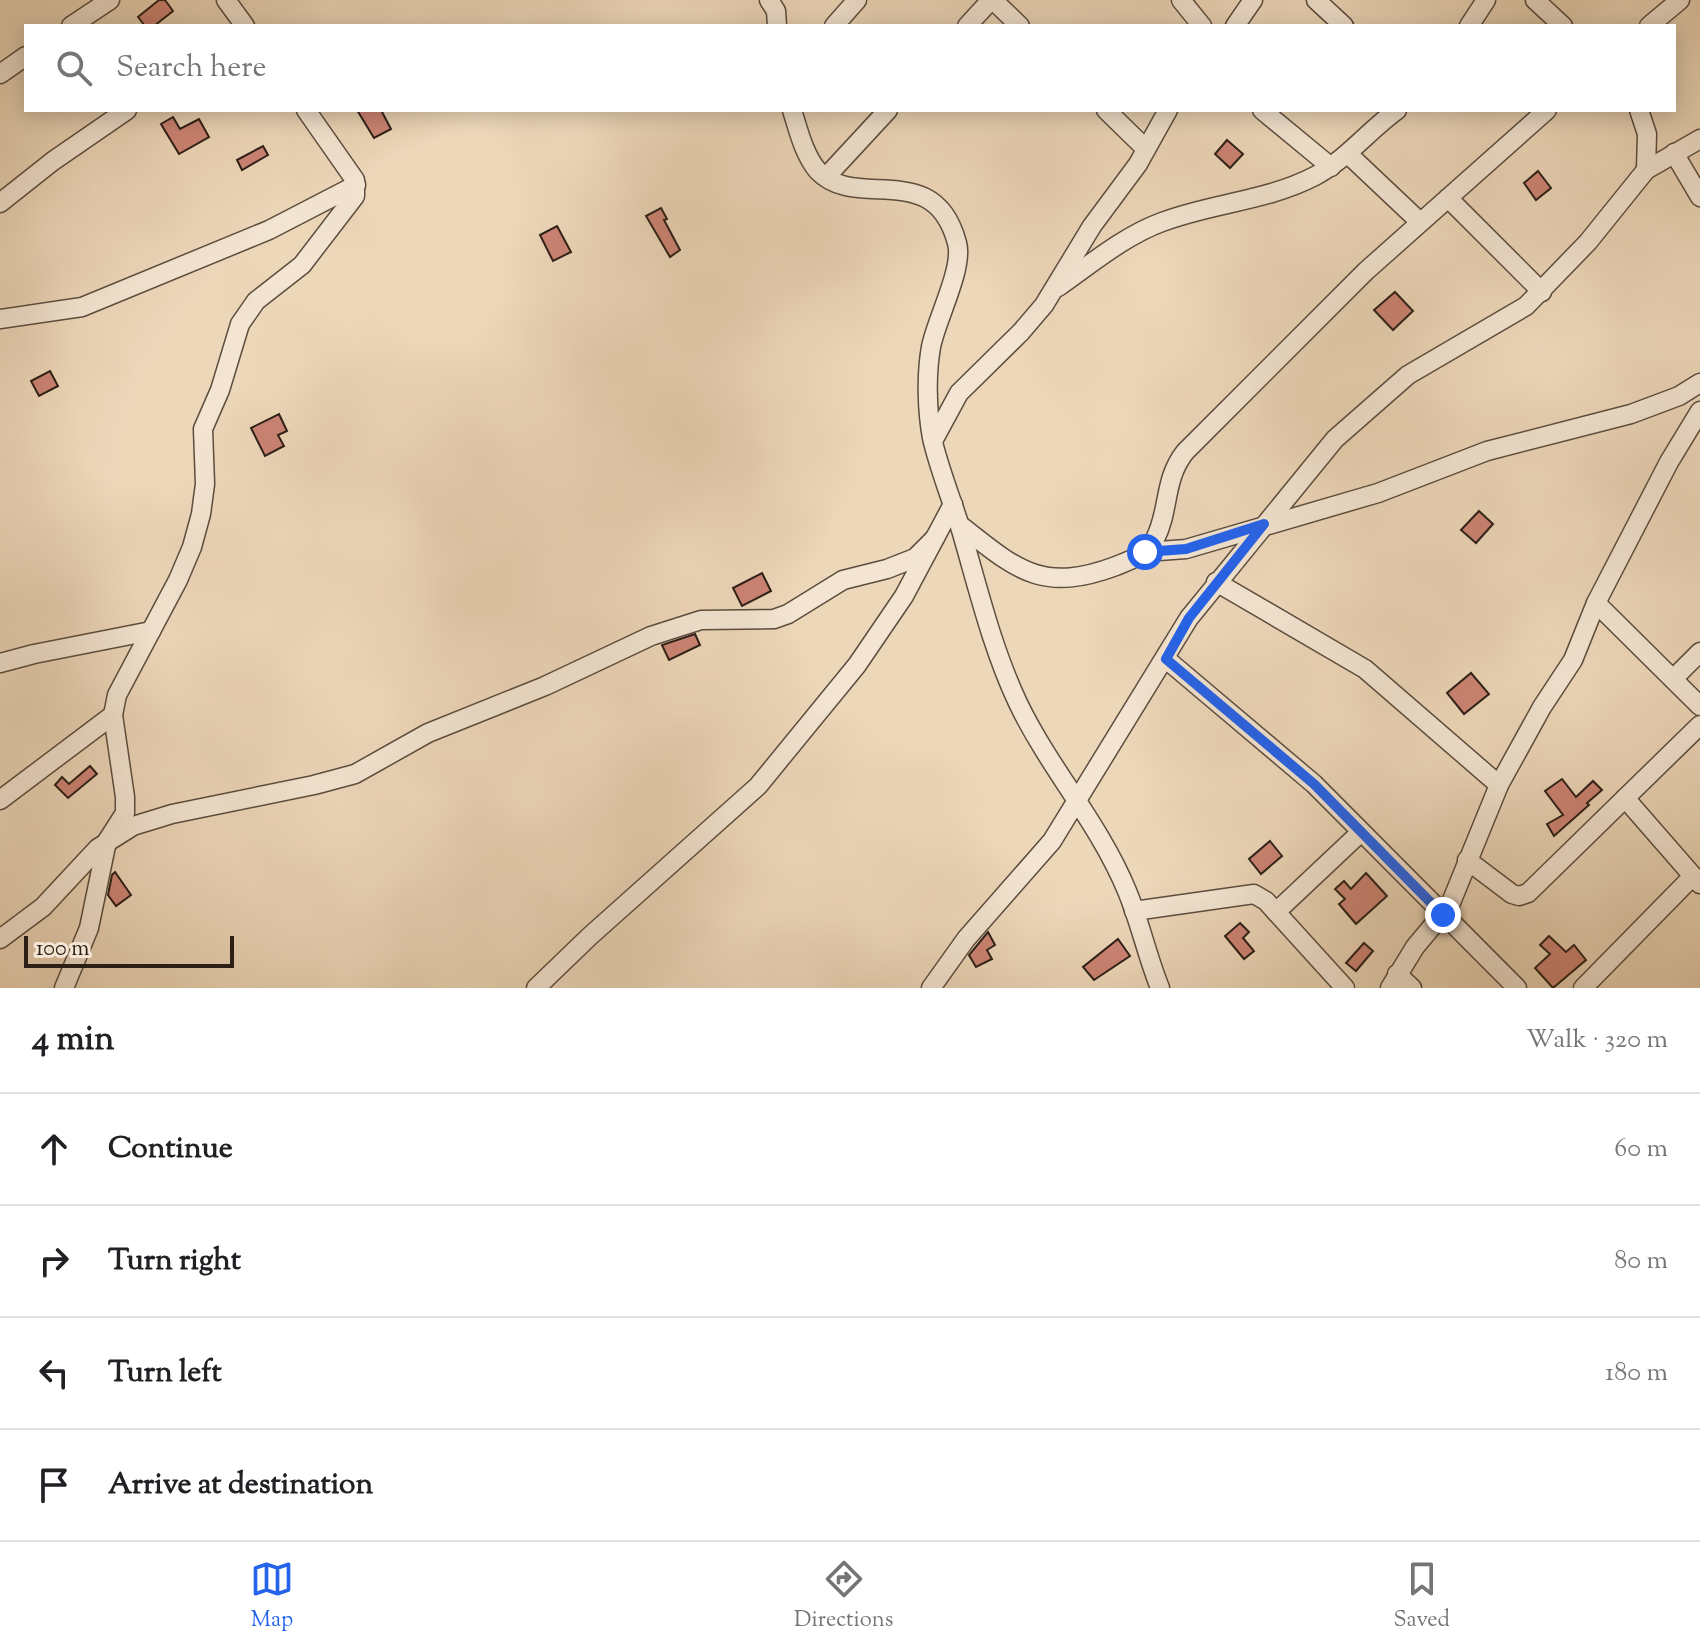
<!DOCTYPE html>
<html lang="en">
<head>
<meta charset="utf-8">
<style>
  :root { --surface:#fff; --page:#f2f2f2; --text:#202124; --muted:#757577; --line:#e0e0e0; --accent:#2563eb }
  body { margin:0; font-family:"Sorts Mill Goudy",serif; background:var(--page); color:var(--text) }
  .scale { position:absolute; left:24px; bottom:20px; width:210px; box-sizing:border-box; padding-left:8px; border:4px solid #2b1f16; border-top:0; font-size:22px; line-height:28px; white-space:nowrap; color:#2b1f16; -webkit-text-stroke:6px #f3e5d2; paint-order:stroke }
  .stop { position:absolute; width:24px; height:24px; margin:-18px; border:6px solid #2563eb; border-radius:50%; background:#fff }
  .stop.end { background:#2563eb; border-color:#fff; box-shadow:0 2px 8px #0008 }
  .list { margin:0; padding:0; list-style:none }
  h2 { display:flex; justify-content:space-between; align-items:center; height:104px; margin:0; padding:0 32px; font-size:34px }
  h2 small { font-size:26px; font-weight:400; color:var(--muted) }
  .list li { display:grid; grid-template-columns:52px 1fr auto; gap:24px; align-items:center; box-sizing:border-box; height:112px; padding:0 32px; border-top:2px solid var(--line) }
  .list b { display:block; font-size:30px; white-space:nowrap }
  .list em { font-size:26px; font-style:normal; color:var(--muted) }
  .icon { flex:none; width:44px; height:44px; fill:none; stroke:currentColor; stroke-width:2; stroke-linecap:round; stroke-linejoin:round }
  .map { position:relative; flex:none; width:1700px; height:988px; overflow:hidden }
  .search { position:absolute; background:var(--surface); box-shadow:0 4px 20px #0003; left:24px; right:24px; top:24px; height:88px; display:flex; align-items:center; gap:20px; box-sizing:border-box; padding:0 28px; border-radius:0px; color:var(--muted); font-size:30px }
  .sheet { height:552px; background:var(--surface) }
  nav { display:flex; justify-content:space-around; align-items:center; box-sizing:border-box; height:112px; border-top:2px solid var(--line); background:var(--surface); font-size:22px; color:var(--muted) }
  nav a { display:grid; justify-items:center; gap:4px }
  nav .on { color:var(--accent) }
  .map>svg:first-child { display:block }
</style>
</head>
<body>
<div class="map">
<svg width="1700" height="988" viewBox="0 0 1700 988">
  <rect width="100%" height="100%" fill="#edd7b9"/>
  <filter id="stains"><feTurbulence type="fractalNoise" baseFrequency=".0025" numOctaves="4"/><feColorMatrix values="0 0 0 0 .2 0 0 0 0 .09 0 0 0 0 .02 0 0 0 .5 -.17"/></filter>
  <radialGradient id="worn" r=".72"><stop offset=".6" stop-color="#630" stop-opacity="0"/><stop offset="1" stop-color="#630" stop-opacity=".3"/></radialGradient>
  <g fill="#cd8475" stroke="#2b1f16" stroke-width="2">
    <path d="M159 0H165L173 11 154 26H145L138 17Z"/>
    <path d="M357 110H381L391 129 374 138Z"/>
    <path d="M173 117 180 129 199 119 209 137 179 154 161 124Z"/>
    <path d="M1227 140 1243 154 1230 168 1215 154Z"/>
    <path d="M263 146 268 155 242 170 237 160Z"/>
    <path d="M1538 171 1551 188 1536 200 1524 183Z"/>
    <path d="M661 208 667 219 664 220 680 250 670 257 646 216Z"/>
    <path d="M557 226 571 252 553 261 540 235Z"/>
    <path d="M1395 292 1413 311 1393 330 1374 310Z"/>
    <path d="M50 371 58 386 39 396 31 381Z"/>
    <path d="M279 414 287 431 278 435 284 446 265 456 251 428Z"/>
    <path d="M1479 511 1493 524 1476 543 1461 530Z"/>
    <path d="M762 573 771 591 742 606 733 588Z"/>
    <path d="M695 634 700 645 669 660 662 645Z"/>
    <path d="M1471 673 1489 694 1464 714 1447 693Z"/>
    <path d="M90 766 97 774 68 798 55 785 62 777 69 784Z"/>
    <path d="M1562 779 1576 797 1593 781 1602 790 1587 803 1589 805 1554 836 1547 824 1563 815 1545 791Z"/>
    <path d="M1270 841 1282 856 1261 874 1249 859Z"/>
    <path d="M115 872 131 895 116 906 108 895 112 875Z"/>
    <path d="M1366 873 1387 896 1356 924 1339 904 1345 899 1335 889 1344 881 1351 889Z"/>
    <path d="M1240 923 1249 932 1243 938 1254 951 1244 959 1225 936Z"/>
    <path d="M988 932 995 945 987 950 992 959 976 967 969 955Z"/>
    <path d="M1549 936 1566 952 1574 945 1586 960 1553 988 1535 968 1550 954 1540 945Z"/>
    <path d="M1118 939 1130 956 1094 980 1083 967Z"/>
    <path d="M1364 943 1373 951 1356 971 1346 963Z"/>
  </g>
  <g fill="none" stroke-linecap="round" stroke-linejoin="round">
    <defs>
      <g id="minor">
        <path d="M226 0 245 26"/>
        <path d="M769 0 776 11 777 26"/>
        <path d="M993 0 1020 26"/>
        <path d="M1181 0 1202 26"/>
        <path d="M1316 0 1344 26"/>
        <path d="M1535 0 1563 26"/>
        <path d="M71 26 110 0"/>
        <path d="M834 26 857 0"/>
        <path d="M967 26 991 0"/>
        <path d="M1235 26 1253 0"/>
        <path d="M1469 26 1486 0"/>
        <path d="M1649 26 1680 0"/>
        <path d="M0 74 26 56"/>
        <path d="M792 110C798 129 804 155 818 171 857 212 934 157 957 243 964 268 936 320 931 347 926 375 927 410 932 438 939 469 952 500 961 530 978 588 992 648 1018 703 1049 768 1099 823 1127 891 1140 922 1147 956 1160 988"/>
        <path d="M1106 110 1146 149"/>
        <path d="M1262 110 1331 167"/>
        <path d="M1639 110 1647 134 1646 170"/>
        <path d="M1674 153 1700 197"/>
        <path d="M1348 154 1420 222"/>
        <path d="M826 177 888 110"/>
        <path d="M1448 198 1542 292"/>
        <path d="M0 203 53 161 127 110"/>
        <path d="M1058 287C1091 264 1124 236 1162 222 1212 203 1267 201 1315 176 1347 159 1368 131 1397 110"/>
        <path d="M0 319 82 307 269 230 356 185"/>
        <path d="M933 441 959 393 1021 332 1044 305 1092 226 1138 164 1168 110"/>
        <path d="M960 525C1016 569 1041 594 1116 566 1131 560 1148 554 1155 539 1170 510 1163 480 1185 452L1366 271 1547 110"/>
        <path d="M1145 552 1186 549 1378 493 1487 451 1631 414 1679 396 1700 383"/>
        <path d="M1216 582 1365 669 1499 785"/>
        <path d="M1596 603 1700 706"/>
        <path d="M1166 659 1314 784 1517 988"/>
        <path d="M0 663 34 654 151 631"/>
        <path d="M1673 679 1700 652"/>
        <path d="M1625 798 1700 884"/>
        <path d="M0 800 113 715"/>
        <path d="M1467 860 1512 894 1519 896 1528 893 1700 725"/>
        <path d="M1134 911 1254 894 1266 901 1345 988"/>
        <path d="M1276 912 1361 832"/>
        <path d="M0 939 43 907 98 848 133 826 172 814 314 785 355 774 428 733 545 686 651 636 701 620 774 619 788 614 843 580 887 569 915 558 935 538"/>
        <path d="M1397 974 1412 988"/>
        <path d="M64 988 89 928 107 841 125 813V797L113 715 117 695 178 580 192 547 201 514 205 484 203 429 220 390 240 324 256 301 302 265 355 196V180L306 110"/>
        <path d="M536 988 590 936 758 786 857 665 904 596 953 504"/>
        <path d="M931 988 966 939 1052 841 1189 618 1335 439 1408 375 1526 306 1588 242 1646 170 1700 139"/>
        <path d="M1390 988 1415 947 1450 905 1499 785 1542 707 1573 660 1596 603 1669 462 1700 411"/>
        <path d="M1583 988 1693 876"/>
      </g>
    </defs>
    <use href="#minor" stroke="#5c4d3f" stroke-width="21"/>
    <use href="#minor" stroke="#f3e5d2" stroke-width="18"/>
  </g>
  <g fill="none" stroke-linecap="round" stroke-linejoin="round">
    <path stroke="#2563eb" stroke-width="10" d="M1145 552 1186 549 1264 524 1189 618 1166 659 1314 784 1443 915"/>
  </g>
  <rect width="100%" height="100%" filter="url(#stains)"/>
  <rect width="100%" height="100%" fill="url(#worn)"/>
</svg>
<div class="scale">100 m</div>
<div class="stop" style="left:1145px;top:552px"></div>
<div class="stop end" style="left:1443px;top:915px"></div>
<div class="search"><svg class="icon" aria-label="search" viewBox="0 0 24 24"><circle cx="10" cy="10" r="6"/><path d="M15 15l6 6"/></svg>Search here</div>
</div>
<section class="sheet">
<h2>4 min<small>Walk · 320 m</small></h2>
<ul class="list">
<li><svg class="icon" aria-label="ahead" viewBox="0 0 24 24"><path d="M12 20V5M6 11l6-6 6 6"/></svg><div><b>Continue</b></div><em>60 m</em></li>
<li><svg class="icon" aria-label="right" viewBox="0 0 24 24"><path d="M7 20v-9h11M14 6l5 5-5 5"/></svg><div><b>Turn right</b></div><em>80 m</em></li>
<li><svg class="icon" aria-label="left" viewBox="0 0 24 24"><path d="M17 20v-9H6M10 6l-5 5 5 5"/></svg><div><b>Turn left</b></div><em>180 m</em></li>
<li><svg class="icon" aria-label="arrive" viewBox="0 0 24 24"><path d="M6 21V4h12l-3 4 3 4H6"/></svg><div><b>Arrive at destination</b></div></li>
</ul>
</section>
<nav>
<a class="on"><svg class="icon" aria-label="map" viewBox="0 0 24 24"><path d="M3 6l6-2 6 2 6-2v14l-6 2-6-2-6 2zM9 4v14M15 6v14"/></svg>Map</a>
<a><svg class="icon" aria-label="directions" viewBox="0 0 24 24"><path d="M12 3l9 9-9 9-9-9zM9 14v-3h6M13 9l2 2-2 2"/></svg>Directions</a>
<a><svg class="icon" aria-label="saved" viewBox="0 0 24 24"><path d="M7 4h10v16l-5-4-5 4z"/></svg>Saved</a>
</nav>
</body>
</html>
